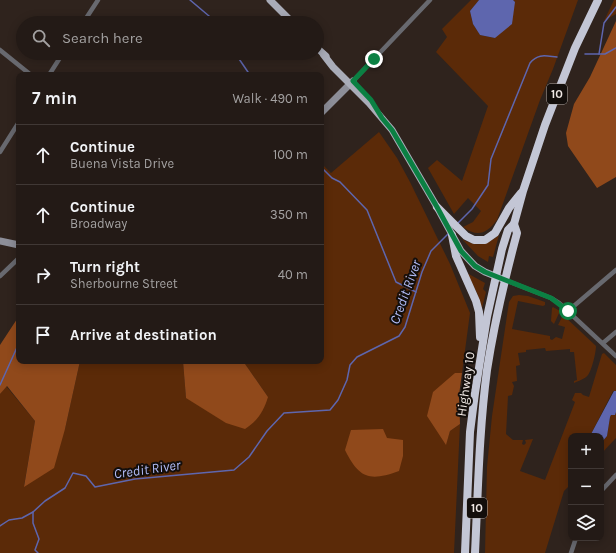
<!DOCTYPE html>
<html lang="en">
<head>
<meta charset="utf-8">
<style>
  :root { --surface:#231a16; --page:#2b231f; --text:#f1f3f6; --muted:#a3a1a1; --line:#403835 }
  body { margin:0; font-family:Karla,sans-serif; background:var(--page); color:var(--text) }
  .controls { position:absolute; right:12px; bottom:12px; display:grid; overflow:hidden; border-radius:8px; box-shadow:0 2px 10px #0003 }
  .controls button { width:36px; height:36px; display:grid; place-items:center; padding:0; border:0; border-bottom:1px solid var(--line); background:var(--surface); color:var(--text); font:20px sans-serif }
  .stop { position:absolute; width:12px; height:12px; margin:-9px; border:3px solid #0b8043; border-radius:50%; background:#fff }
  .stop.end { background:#0b8043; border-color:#fff; box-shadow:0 1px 4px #0008 }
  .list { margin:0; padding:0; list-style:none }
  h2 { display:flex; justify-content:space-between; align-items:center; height:52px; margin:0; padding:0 16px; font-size:17px }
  h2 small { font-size:13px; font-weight:400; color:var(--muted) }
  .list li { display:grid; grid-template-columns:26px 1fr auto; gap:12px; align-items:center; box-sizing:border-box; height:60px; padding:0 16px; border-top:1px solid var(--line) }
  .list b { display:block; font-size:15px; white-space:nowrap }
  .list p { margin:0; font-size:13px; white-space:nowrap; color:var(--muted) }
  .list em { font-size:13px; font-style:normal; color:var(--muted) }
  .icon { flex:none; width:22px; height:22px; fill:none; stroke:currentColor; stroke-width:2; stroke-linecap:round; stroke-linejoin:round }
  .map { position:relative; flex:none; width:616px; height:553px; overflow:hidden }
  .search { position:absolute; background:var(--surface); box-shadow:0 2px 10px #0003; left:16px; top:16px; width:308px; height:44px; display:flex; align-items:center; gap:10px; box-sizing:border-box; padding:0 14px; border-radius:22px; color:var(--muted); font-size:15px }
  .panel { position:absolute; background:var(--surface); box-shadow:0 2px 10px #0003; left:16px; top:72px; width:308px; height:292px; border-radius:8px }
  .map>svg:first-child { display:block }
</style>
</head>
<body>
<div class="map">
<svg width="616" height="553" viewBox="0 0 616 553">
  <rect width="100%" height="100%" fill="#2f231d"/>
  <g fill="#5b2a08">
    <path d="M471 0H479L470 11 473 24 480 35 495 38 515 2 513 0H578L553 69 540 100 497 220C487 233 478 238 463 227L473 222 481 211 468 198 454 214 428 168 437 160 462 181 488 106 436 52 447 37 442 29Z"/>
    <path d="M614 0H616V14L604 21Z"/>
    <path d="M379 132 397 158 410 182 450 264 470 313 462 373H455L446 444 450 431 460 424 454 553H0V394L6 386 35 421 24 486 65 429 80 361H183L186 398 268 397 243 361H321V184L323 182 321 180V163L331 173Z"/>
    <path d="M499 235 493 257 489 256 488 262 478 256 462 239C464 240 467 242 471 243 481 247 492 241 499 235Z"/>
    <path d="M467 273 485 283 483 289 486 292 481 312 478 295Z"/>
    <path d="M519 295 528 296 545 302V305L543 306 518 301 512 329 550 336V339L552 340 556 337 562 339 565 327 558 325 563 315 596 346C596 352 592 370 588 375 585 379 578 381 574 383V381L577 380 574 352H570V349L546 351 545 348 526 350V352L518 353 520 365 516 366 517 381 512 382 514 386 512 395 508 396 506 434 513 440H523L522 444 524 445 526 443 525 440 533 439 520 471 545 480 575 402 572 400 575 393H581L583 395 589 397 602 354 604 353 616 365V391H613L590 436H571V484L564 491 545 553H485L487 467 492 416 509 302 513 296Z"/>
    <path d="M553 307 560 311 554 324 551 321 552 308Z"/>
    <path d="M616 412V438L601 454V443L607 436 610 417 611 415H615Z"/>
  </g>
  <g fill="#90491b">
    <path d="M616 21V177L597 188 568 146 566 133 574 104 590 77Z"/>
    <path d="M19 316V361H80L65 429 54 468 24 487 35 421 7 386 0 394V345Z"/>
    <path d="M183 361H243L268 397C264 410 258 421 245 429L226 423 186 398Z"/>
    <path d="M455 373H462L459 395 460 424 450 431 446 445 427 416 433 392Z"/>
    <path d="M383 429 387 438 403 440V456L399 471C369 482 359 478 345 450L351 430Z"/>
  </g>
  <g fill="#5e66ae">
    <path d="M479 0H513L515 2 512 24 495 38 480 35 473 24 470 11Z"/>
    <path d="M614 391H616V412L615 415H611L610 417 607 436 601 443V436H590Z"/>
  </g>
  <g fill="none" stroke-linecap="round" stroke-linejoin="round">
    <g stroke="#5e66ae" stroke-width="1.5">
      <path d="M190 0 209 16 214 23"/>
      <path d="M235 53 250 75"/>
      <path d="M585 54H605L616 48"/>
      <path d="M599 54 604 23 616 7"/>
      <path d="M321 167 332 178 340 182 367 210 396 282 416 292"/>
      <path d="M458 223 472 209 488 185 491 159 530 63C538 53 546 56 557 57"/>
      <path d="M0 385 19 343"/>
      <path d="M33 512V523L39 539 35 550 38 553"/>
      <path d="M0 526 9 520 22 518 33 512 45 501 65 488 73 473 86 476 95 487 135 479 234 470 249 457 267 431 284 413 330 410 338 400 347 380 350 365 357 357 399 336 405 327 422 272 431 251 449 233"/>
    </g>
    <g stroke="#68696f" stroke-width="4.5">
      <path d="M83 23 98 0"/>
      <path d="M0 50 31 75"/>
      <path d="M49 75 63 53"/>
      <path d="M353 81 430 0"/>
      <path d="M0 152 19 122"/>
      <path d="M0 276 19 258"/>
      <path d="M505 280 551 298 559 303 616 356"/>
      <path d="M568 311 616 270"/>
      <path d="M603 343 616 332"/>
      <path d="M601 491 616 475"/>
      <path d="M571 553 576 538"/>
    </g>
    <g stroke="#8d8e98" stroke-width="7">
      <path d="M321 113 353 81"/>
      <path d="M0 241 19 245"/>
    </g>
    <g stroke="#a9acb8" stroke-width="7">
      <path d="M270 0 293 23"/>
      <path d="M317 48 326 56"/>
      <path d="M323 54 333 67 369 103 392 130 437 207 461 251 475 266 485 272 505 280"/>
    </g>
    <g stroke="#c3c6d5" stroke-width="8">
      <path d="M437 207 466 236 474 240H485L495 233 509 208 521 193"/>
      <path d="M452 235 456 256 476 301 479 312 480 337"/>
      <path d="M465 553 470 432 475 393 487 317 502 249 508 230 514 224 523 191 545 125 575 48 598 0"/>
      <path d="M475 553C478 492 479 431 487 370 494 324 505 278 517 233L514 224"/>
    </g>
  </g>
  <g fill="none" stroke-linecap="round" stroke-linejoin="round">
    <path stroke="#0b8043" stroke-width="5" d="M374 59 353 81 371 100 382 118 392 130 437 207 461 251 475 266 485 272 551 298 568 311"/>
  </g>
  <g text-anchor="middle" stroke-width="4" stroke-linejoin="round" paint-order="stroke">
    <g fill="#130e0b" stroke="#aea7a3" stroke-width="1">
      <rect x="547" y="84" width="20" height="20" rx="3"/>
      <rect x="467" y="498" width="20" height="20" rx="3"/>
    </g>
    <g font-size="12" font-weight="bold" fill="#f0e8e4">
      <text x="557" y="98">10</text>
      <text x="477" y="512">10</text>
    </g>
    <g font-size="13" fill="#f0e8e4" stroke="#130e0b">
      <text transform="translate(465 384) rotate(-82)" y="5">Highway 10</text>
    </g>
    <g font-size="14" font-style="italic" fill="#b1bbf6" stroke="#130e0b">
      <text transform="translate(405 292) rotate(-70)" y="5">Credit River</text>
      <text transform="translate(147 469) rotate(-8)" y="5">Credit River</text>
    </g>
  </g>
</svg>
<div class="controls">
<button>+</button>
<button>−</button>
<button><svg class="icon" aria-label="layers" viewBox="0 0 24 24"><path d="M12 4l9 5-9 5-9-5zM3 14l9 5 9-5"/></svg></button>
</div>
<div class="stop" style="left:568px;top:311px"></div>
<div class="stop end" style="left:374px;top:59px"></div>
<div class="search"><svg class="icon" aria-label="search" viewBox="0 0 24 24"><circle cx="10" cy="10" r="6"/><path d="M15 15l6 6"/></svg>Search here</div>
<section class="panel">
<h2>7 min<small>Walk · 490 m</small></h2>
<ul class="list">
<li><svg class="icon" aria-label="ahead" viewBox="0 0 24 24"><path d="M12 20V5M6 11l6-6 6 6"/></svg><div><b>Continue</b><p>Buena Vista Drive</p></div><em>100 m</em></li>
<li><svg class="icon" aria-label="ahead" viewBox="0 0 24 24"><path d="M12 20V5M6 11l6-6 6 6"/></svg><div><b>Continue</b><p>Broadway</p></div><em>350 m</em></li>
<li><svg class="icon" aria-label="right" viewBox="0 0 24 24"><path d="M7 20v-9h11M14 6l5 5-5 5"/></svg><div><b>Turn right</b><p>Sherbourne Street</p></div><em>40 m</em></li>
<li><svg class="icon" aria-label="arrive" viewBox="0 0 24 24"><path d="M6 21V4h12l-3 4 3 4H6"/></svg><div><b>Arrive at destination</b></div></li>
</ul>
</section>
</div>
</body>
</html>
